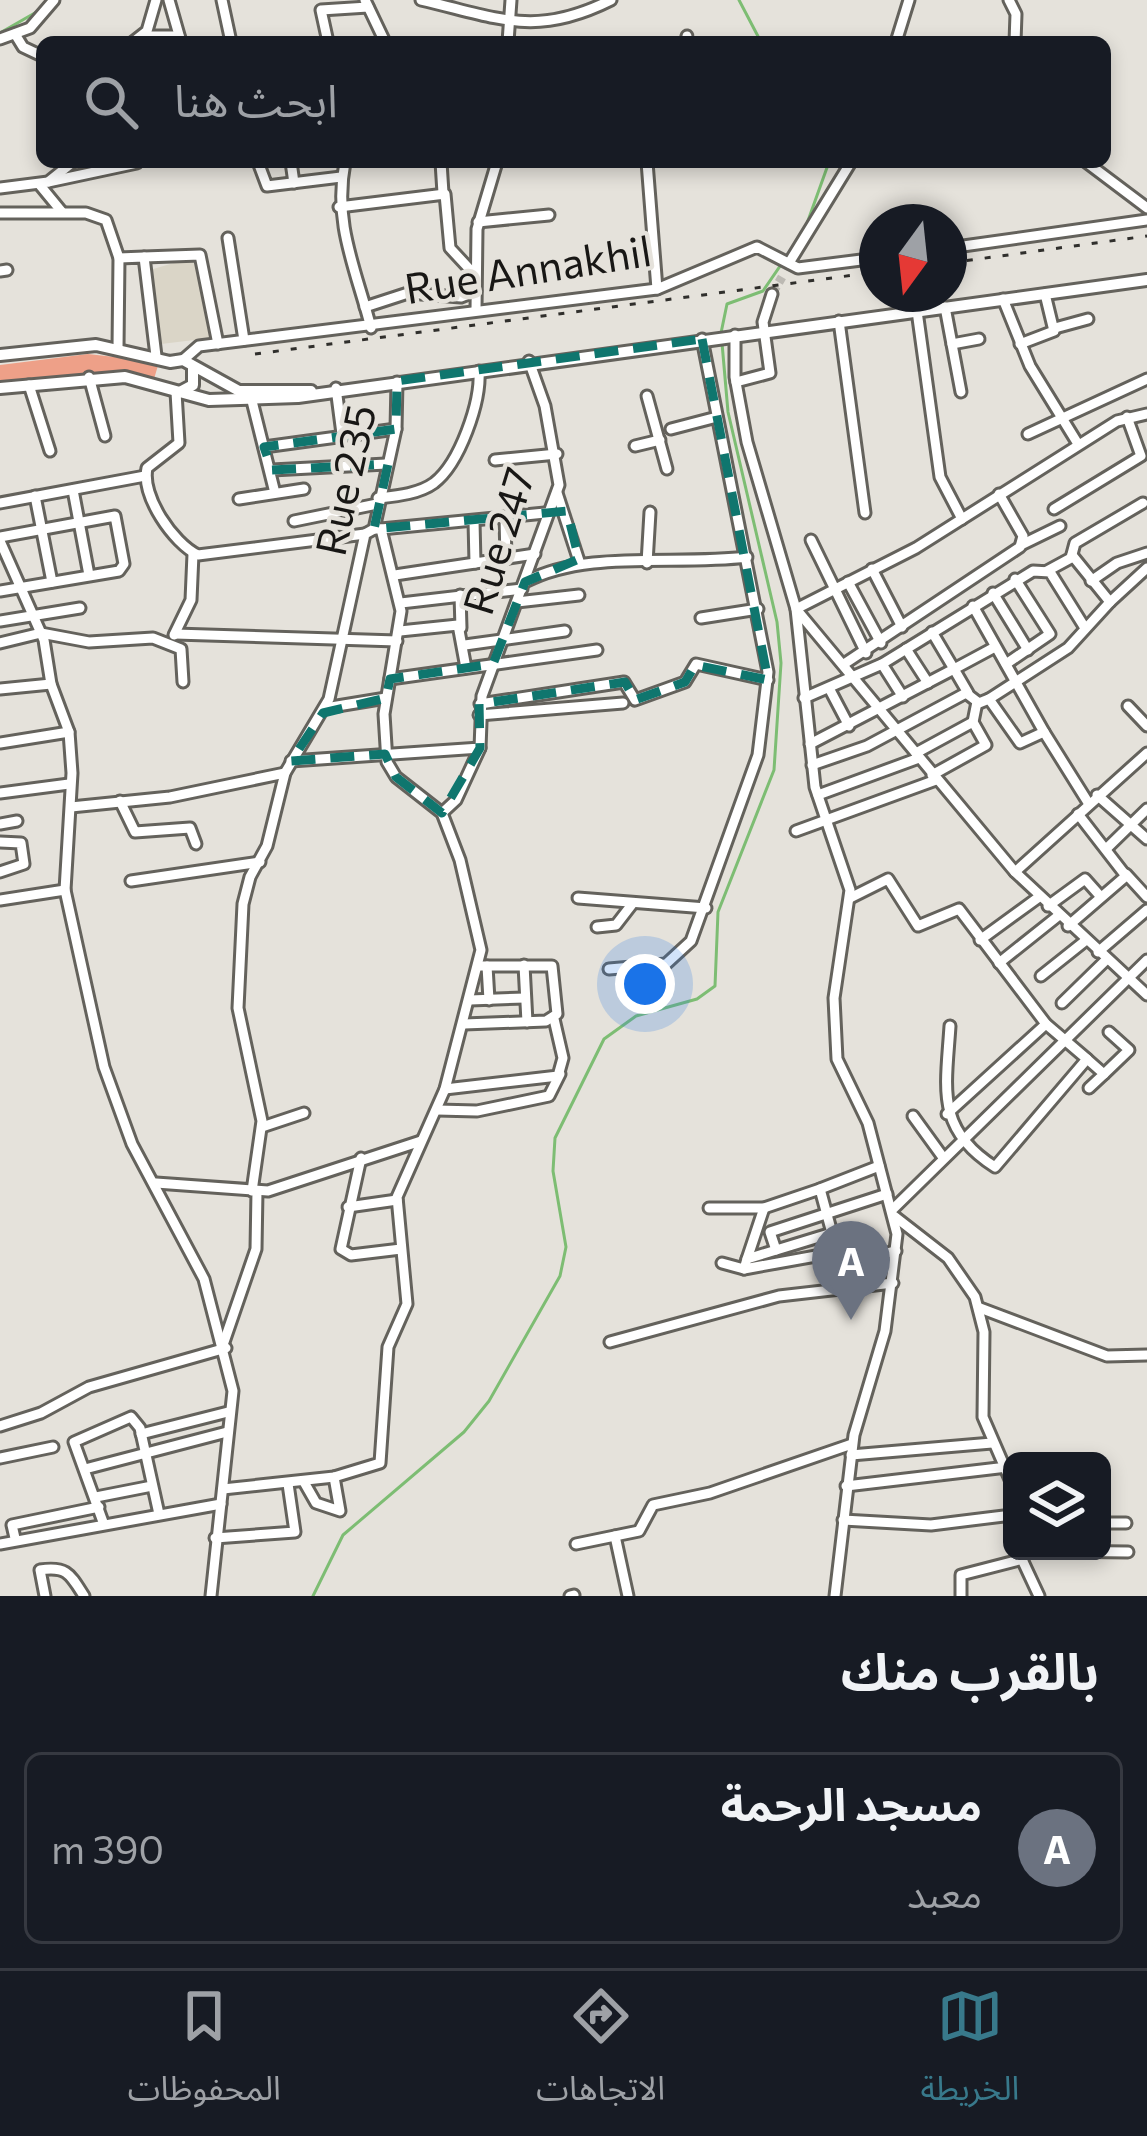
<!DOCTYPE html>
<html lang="ar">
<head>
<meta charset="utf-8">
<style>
  :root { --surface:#171b24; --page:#242831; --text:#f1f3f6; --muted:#9ea1a6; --line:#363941; --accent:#38798b }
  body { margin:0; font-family:Commissioner,"Noto Sans Arabic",sans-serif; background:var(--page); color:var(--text); direction:rtl }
  .controls { position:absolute; right:36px; bottom:36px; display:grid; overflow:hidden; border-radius:18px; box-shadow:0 6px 18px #0003 }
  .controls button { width:108px; height:108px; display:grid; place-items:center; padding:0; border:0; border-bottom:3px solid var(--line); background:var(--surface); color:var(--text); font:60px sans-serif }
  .compass { position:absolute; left:859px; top:204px; width:108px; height:108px; border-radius:50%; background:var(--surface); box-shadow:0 6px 18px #0003; rotate:195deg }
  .you { position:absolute; left:645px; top:984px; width:42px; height:42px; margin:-30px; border:9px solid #fff; border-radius:50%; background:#1a73e8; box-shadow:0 0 0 18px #1a73e833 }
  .badge { display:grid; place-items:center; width:78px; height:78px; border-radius:50%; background:var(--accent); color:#fff; font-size:39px; font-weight:700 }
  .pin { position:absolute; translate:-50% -99px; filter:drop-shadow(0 3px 6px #0008) }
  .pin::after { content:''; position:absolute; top:63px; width:42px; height:36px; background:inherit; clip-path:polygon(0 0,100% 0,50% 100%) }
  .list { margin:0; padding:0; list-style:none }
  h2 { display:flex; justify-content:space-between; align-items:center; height:156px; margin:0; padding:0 48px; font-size:51px }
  h2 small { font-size:39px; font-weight:400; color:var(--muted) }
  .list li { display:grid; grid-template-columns:78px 1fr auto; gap:36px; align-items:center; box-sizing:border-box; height:192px; margin:0 24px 24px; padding:0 24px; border:3px solid var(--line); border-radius:18px }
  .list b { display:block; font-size:45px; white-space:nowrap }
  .list p { margin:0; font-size:39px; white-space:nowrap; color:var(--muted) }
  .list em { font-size:39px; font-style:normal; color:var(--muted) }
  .icon { flex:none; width:66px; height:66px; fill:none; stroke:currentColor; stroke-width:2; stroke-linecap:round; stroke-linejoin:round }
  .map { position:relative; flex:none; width:1147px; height:1596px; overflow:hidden; direction:ltr }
  .search { position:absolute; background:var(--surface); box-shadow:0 6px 18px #0003; left:36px; right:36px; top:36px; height:132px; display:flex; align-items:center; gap:30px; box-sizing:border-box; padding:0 42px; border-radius:18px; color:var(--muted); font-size:45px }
  .sheet { height:372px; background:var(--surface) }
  nav { display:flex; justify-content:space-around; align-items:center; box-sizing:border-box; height:168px; border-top:3px solid var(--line); background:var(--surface); font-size:33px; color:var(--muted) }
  nav a { display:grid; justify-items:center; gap:6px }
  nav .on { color:var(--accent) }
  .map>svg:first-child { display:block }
</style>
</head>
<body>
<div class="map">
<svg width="1147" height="1596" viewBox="0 0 1147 1596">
  <rect width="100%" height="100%" fill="#e5e2db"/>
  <path fill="#dad5c7" d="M197 256 211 338 161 344 150 270Z"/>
  <path fill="#eea088" d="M88 354 159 362 154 379 101 374 0 386V365Z"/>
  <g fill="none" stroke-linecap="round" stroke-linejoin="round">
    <g stroke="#7dbd73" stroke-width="3">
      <path d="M739 0 761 42"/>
      <path d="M0 33 40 10"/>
      <path d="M805 229 829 162"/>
      <path d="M721 333 727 304 763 291 800 237"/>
      <path d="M313 1596 343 1535 464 1432 489 1401 560 1276 566 1247 553 1171 555 1138 604 1039 636 1016 697 999 715 986 718 912 774 770 781 663 777 622 728 412 722 343"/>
    </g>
    <path stroke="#bcb9b3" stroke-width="9" stroke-dasharray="9 4.5" stroke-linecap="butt" d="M772 294 782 277"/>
    <defs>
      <g id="minor">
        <path d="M169 0 181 42"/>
        <path d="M222 0 231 42"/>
        <path d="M365 0 385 42"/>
        <path d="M421 0C499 18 535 38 611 0"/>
        <path d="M1009 0 1016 14 1015 42"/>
        <path d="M15 34 23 47 42 56"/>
        <path d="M143 36H179"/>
        <path d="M0 39 30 28 54 0"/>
        <path d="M133 42 147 31 156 0"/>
        <path d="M328 42 321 10 368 7"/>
        <path d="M508 42 511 0"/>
        <path d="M686 42 687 36"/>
        <path d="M896 42 909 0"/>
        <path d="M258 162 267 186 341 177"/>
        <path d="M291 162 294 183"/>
        <path d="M345 162C333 224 356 269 371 328"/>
        <path d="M441 162 443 193"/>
        <path d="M647 162 657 289"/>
        <path d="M1086 162 1147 208"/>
        <path d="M48 182 137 163"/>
        <path d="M39 184 62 212"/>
        <path d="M0 188 48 182 73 162"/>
        <path d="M339 207 445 194 450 248 475 275"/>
        <path d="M0 213H86L106 220 119 258 118 348"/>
        <path d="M478 222 549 215"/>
        <path d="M228 238 244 340"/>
        <path d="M949 248 1147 220"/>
        <path d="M144 257 200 255 218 344"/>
        <path d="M119 258 144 257 156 356"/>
        <path d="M789 263 851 162"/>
        <path d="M0 271 7 270"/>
        <path d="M1003 299 1030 366 1078 444"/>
        <path d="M365 307 408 293 461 297 476 291"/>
        <path d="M945 307 961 392"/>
        <path d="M476 310 477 229 497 162"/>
        <path d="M917 311 940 477 962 519"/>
        <path d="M839 321 865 513"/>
        <path d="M1055 328 1088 319"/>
        <path d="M735 335V377L747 442 796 609 1015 872 1147 995"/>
        <path d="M952 344 979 339"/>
        <path d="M1020 344 1054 331 1045 294"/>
        <path d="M183 360 199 346 657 289 757 247 798 268 877 258"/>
        <path d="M89 377 105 436"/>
        <path d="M736 382 770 373 763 322 772 294"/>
        <path d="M29 385 50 451"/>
        <path d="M336 388 342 434"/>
        <path d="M176 392 179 443 147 468C141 496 173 543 198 555L365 534"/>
        <path d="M250 393 275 493"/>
        <path d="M647 396 667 469"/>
        <path d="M671 429 717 417"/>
        <path d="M1028 434 1147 379"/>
        <path d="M635 446 660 440"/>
        <path d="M264 447 396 429"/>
        <path d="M495 460 557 454"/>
        <path d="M272 470 386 464"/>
        <path d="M73 490 89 575"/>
        <path d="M557 493 579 561"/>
        <path d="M35 496 52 582"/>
        <path d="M378 498C396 496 419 494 434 483 460 463 481 402 479 371"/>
        <path d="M239 499 304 489"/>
        <path d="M0 503 145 476"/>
        <path d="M1054 509 1141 456 1127 417"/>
        <path d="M505 518 506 559"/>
        <path d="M294 521 377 504"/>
        <path d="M474 521 475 563 535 554"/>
        <path d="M381 529 545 513"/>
        <path d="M0 537 115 516 124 564 119 571 0 591"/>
        <path d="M811 540 866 653"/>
        <path d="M0 541 44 640 51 684 69 732 72 773 65 890 104 1067 132 1144 204 1279 233 1391 211 1596"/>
        <path d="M1021 545 1060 526"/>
        <path d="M1072 555 1110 602 1147 568"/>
        <path d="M647 563 650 512"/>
        <path d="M872 569 902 627"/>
        <path d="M1047 571 1071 558 1075 543 1143 503"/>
        <path d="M395 575 475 563"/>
        <path d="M1091 581 1117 563 1147 553"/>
        <path d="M525 582C587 549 676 566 747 557"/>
        <path d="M848 582 881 643"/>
        <path d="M993 593 1028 650"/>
        <path d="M460 595 461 628"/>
        <path d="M517 602 579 595"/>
        <path d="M401 603 522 589"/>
        <path d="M973 606 1044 732"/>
        <path d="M701 618 758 609"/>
        <path d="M0 621 80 608"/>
        <path d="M400 631 458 625 466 668"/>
        <path d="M932 632 954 669 995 647"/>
        <path d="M175 634 397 641"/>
        <path d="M174 635 191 600 193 554"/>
        <path d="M0 643 41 633 89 642 153 638 181 649 183 682"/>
        <path d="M465 645 565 631"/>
        <path d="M906 649 928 683"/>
        <path d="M844 664 1020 547 1023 536 999 494"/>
        <path d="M882 664 903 697"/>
        <path d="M1006 664 1050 634 1015 579"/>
        <path d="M390 679 597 650"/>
        <path d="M829 688 849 726"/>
        <path d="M0 689 51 684"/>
        <path d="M804 698 882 664 1033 571 1050 572 1085 628"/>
        <path d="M989 699 1020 743 1044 732 1089 804"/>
        <path d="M480 704 624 682 635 700 685 682 696 664 768 680"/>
        <path d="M1128 706 1147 726"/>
        <path d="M325 708 386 698"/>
        <path d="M479 715 623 703"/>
        <path d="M0 743 69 732"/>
        <path d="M810 744 954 669 968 693"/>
        <path d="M916 753 973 722"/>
        <path d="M291 761 480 748 482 696 559 485 545 406 529 361"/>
        <path d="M812 765 867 746 966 693 979 703 989 699 1068 648 1110 602"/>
        <path d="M932 775 986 745 973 722 977 702"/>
        <path d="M0 793 69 784"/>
        <path d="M818 795 919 758"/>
        <path d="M1097 795 1147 839"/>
        <path d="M120 801 135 832 190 828 196 844"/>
        <path d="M71 807 170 797 285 773"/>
        <path d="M442 813 456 800 480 748"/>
        <path d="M0 824 17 821"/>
        <path d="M796 831 936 780"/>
        <path d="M0 842 21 843 24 864 0 872"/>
        <path d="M1106 849 1147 809"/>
        <path d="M1015 872 1147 753"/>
        <path d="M1126 874 1147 897"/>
        <path d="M131 881 260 862"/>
        <path d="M578 898 706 908"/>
        <path d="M850 898 888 879 918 926 959 909 1046 1024 1087 1059 995 1167C935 1129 946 1088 950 1026"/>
        <path d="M0 900 65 890"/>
        <path d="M1048 906 1085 879 1101 897"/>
        <path d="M1068 926 1126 876 1078 814"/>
        <path d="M597 927 616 925 633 903"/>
        <path d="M980 940 1039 897"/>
        <path d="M1098 952 1147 910"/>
        <path d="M999 963 1058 916"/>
        <path d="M524 965 527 1022"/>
        <path d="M487 966 489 1000"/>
        <path d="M609 969 666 964 691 941 758 755 768 672 702 339"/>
        <path d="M1041 976 1085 941"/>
        <path d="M470 1000 525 998"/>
        <path d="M1062 1003 1106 960"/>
        <path d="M464 1024 546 1021 557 1014 552 966H479"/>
        <path d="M1087 1059 1104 1074 1089 1088"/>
        <path d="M1104 1074 1129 1050 1109 1032"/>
        <path d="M445 1089 558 1076 563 1058 554 1019"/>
        <path d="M437 1110 477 1111 549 1096 560 1074"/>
        <path d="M947 1114 1046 1024"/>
        <path d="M913 1116 942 1156"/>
        <path d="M262 1127 304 1113"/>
        <path d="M361 1158 341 1249 351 1255 401 1249"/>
        <path d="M156 1183 268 1191 421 1141"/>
        <path d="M820 1189 879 1166"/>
        <path d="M252 1191 262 1121 238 1008 243 904 250 877 267 846 285 773 329 699 365 534 374 529 396 429 397 382"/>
        <path d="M348 1207 397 1200"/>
        <path d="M709 1208H764L820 1189 832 1233 747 1259 744 1269"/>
        <path d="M892 1210 1147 960"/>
        <path d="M894 1216 948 1258 975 1297 984 1332 983 1417 1012 1484"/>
        <path d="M776 1250 770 1232 887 1194"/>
        <path d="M747 1259 764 1208"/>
        <path d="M722 1263 744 1269 827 1254 833 1265 896 1251"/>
        <path d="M980 1308 1107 1356 1147 1355"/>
        <path d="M224 1342 256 1249 257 1191"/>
        <path d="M610 1342 779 1296 893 1283"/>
        <path d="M0 1426 41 1413 89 1387 226 1348"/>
        <path d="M141 1434 228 1412"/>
        <path d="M851 1455 992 1443"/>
        <path d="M0 1458 53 1447"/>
        <path d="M85 1469 227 1432"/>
        <path d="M304 1482 316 1503 340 1511 334 1477"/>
        <path d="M846 1486 1007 1467"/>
        <path d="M223 1489 334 1477 380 1463 388 1347 407 1304 397 1197 445 1089 481 950 460 860 442 813 396 777 387 762 384 714 401 611 381 529H374"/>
        <path d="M96 1497 152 1486"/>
        <path d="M843 1520 931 1525 1012 1515"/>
        <path d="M103 1522 74 1442 131 1417 140 1428 159 1514"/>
        <path d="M1102 1523H1126"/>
        <path d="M615 1536 628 1596"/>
        <path d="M15 1538 12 1525 99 1507"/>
        <path d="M215 1538 295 1532 288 1484"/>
        <path d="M0 1544 221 1504"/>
        <path d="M576 1544 639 1531 653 1505 710 1493 852 1444"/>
        <path d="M1018 1551 1039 1596"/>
        <path d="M1047 1551 1128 1552"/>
        <path d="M45 1596 40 1570C67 1566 70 1574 84 1596"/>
        <path d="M570 1596 574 1595"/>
        <path d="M835 1596 854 1435 885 1331 897 1234 868 1123 837 1059 834 998 850 890 815 787 796 609 916 548 1117 421 1147 414"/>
        <path d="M961 1596V1575L1023 1559"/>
      </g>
      <g id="major">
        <path d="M0 355 96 345 170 362 183 360 239 391H311"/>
        <path d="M0 388 125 377 209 400 298 397 1147 280"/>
        <path d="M178 393 193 385V368"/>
      </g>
    </defs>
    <use href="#minor" stroke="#64625c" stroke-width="15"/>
    <use href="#major" stroke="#64625c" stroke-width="16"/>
    <use href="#minor" stroke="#fff" stroke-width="9"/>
    <use href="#major" stroke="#fff" stroke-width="10"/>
    <g stroke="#302f2c" stroke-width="3" stroke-dasharray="6 12" stroke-linecap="butt">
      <path d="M949 263 1147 236"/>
      <path d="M255 354 877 272"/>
    </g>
  </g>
  <path fill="none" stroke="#0f766e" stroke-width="9" stroke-dasharray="24 15" stroke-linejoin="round" d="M702 339 768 680 695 665 685 682 635 700 625 682 479 704 480 748 442 813 396 777 385 754 291 761 323 713 386 698 390 679 493 664 525 582 579 559 567 511 374 529 388 464 272 470 264 447 396 429 397 381Z"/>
  <g text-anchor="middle" stroke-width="9" stroke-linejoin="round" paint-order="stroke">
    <g font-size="42" fill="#181715" stroke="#e5e2db">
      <text transform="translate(528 270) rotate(-9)" y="15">Rue Annakhil</text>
      <text transform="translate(346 480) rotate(-78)" y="15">Rue 235</text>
      <text transform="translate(499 541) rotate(-73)" y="15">Rue 247</text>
    </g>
  </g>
</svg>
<div class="controls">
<button><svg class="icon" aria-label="layers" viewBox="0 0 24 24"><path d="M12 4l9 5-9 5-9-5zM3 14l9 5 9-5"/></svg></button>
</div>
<svg class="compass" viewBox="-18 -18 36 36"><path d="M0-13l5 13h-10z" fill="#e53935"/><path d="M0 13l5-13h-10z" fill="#9ea1a6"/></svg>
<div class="you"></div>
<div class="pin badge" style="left:851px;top:1320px;background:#6b7280">A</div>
<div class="search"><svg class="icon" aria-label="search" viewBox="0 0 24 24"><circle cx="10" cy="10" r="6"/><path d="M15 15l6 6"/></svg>ابحث هنا</div>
</div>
<section class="sheet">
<h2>بالقرب منك<small></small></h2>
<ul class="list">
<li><span class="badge" style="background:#6b7280">A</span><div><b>مسجد الرحمة</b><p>معبد</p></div><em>390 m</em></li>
</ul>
</section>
<nav>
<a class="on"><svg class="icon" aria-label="map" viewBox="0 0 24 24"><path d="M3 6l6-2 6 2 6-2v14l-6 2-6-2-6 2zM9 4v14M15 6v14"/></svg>الخريطة</a>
<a><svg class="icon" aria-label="directions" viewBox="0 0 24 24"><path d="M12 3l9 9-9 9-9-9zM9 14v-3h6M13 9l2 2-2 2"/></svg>الاتجاهات</a>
<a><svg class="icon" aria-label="saved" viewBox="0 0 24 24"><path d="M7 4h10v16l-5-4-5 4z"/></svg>المحفوظات</a>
</nav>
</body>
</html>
